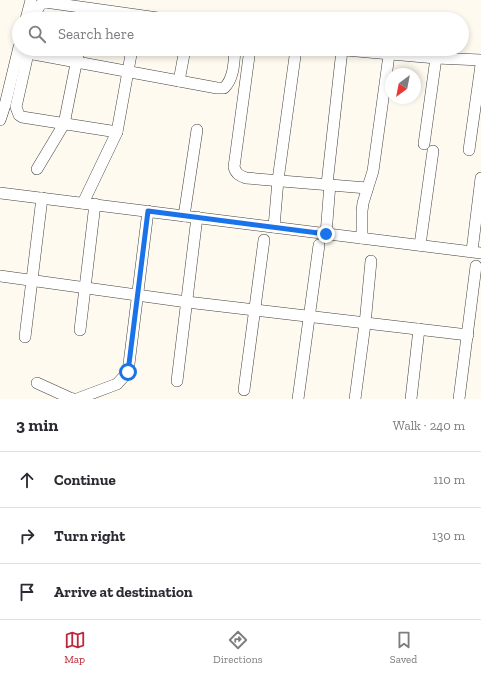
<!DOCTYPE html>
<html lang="en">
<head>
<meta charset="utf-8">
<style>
  :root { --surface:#fff; --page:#f2f2f3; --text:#2b2b33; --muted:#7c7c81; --line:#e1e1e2; --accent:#bd273a }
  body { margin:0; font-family:"Zilla Slab",serif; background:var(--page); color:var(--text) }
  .compass { position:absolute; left:385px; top:68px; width:36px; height:36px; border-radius:50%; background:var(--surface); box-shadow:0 2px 6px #0003; rotate:212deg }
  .stop { position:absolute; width:12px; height:12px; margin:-9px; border:3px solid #1a73e8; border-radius:50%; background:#fff }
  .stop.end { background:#1a73e8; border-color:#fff; box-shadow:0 1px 4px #0008 }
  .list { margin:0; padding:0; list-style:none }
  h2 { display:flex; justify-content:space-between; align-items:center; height:52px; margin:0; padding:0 16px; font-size:17px }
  h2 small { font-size:13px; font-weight:400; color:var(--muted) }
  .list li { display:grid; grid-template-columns:26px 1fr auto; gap:12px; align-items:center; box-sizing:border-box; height:56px; padding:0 16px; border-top:1px solid var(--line) }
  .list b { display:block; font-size:15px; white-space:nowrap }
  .list em { font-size:13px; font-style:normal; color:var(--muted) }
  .icon { flex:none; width:22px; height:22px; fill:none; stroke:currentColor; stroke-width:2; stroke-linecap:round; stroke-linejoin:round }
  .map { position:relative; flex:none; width:481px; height:399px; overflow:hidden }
  .search { position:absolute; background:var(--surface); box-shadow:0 2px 6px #0003; left:12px; right:12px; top:12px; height:44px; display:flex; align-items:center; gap:10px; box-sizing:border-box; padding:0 14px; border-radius:22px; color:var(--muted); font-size:15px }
  .sheet { height:220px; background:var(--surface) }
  nav { display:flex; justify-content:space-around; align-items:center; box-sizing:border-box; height:56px; border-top:1px solid var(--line); background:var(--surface); font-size:11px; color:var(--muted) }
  nav a { display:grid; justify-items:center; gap:2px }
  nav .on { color:var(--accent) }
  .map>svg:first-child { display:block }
</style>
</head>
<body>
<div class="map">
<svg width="481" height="399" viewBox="0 0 481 399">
  <rect width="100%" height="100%" fill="#fffaef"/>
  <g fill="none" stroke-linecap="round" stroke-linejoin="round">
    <defs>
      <g id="minor">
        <path d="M26 19 31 0"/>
        <path d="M35 19C37 12 37 5 45 2L165 19"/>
        <path d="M29 49 16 107 19 115 22 117 117 132"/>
        <path d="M250 49 234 167C236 174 240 176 246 178L367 188"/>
        <path d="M334 49 436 58 481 60"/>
        <path d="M28 53 217 88H224C234 79 234 62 235 49"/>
        <path d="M179 81 185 49"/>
        <path d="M0 120 5 105 19 47"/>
        <path d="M424 144 436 58"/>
        <path d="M469 150 481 65"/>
        <path d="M37 169 64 124 79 49"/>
        <path d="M327 184 342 50"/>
        <path d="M0 193 481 253"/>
        <path d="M83 203 117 132 132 49"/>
        <path d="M184 216 197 130"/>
        <path d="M274 227 278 180 296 49"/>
        <path d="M326 234 330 184"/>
        <path d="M362 238V211L363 203 373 171 389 55"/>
        <path d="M420 245 433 151"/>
        <path d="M472 251 481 178"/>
        <path d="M0 276 187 302 468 335"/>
        <path d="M80 330 95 204"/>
        <path d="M25 337 42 198"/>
        <path d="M177 381 197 217"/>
        <path d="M37 383 70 398 74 399"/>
        <path d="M244 390 264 240"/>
        <path d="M77 399 117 384 128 372 148 211"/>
        <path d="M298 399 319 245"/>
        <path d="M355 399 365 324 371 261"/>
        <path d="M411 399 419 329"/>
        <path d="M459 399 476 266"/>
      </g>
    </defs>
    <use href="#minor" stroke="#414141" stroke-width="12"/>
    <use href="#minor" stroke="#fff" stroke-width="11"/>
  </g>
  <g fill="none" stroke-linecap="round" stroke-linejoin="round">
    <path stroke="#1a73e8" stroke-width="5" d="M128 372 148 211 326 234"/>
  </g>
</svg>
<svg class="compass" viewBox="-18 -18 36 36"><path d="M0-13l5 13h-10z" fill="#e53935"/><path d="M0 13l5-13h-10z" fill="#7c7c81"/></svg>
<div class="stop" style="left:128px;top:372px"></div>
<div class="stop end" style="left:326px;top:234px"></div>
<div class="search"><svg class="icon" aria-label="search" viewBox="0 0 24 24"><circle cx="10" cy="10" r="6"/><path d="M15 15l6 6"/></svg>Search here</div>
</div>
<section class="sheet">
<h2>3 min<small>Walk · 240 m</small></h2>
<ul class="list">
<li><svg class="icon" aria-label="ahead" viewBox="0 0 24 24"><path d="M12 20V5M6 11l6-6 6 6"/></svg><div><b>Continue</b></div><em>110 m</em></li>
<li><svg class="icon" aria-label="right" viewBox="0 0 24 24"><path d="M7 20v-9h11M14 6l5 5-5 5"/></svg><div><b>Turn right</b></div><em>130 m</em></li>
<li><svg class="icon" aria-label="arrive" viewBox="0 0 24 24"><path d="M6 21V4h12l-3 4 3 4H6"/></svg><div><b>Arrive at destination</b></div></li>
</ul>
</section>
<nav>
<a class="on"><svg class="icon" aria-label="map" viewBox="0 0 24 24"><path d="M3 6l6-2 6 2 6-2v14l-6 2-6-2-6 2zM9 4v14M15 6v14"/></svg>Map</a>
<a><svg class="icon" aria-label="directions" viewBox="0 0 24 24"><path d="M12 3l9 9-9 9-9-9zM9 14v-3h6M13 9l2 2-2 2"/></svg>Directions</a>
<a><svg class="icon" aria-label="saved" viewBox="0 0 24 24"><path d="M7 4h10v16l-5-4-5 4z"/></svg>Saved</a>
</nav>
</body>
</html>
